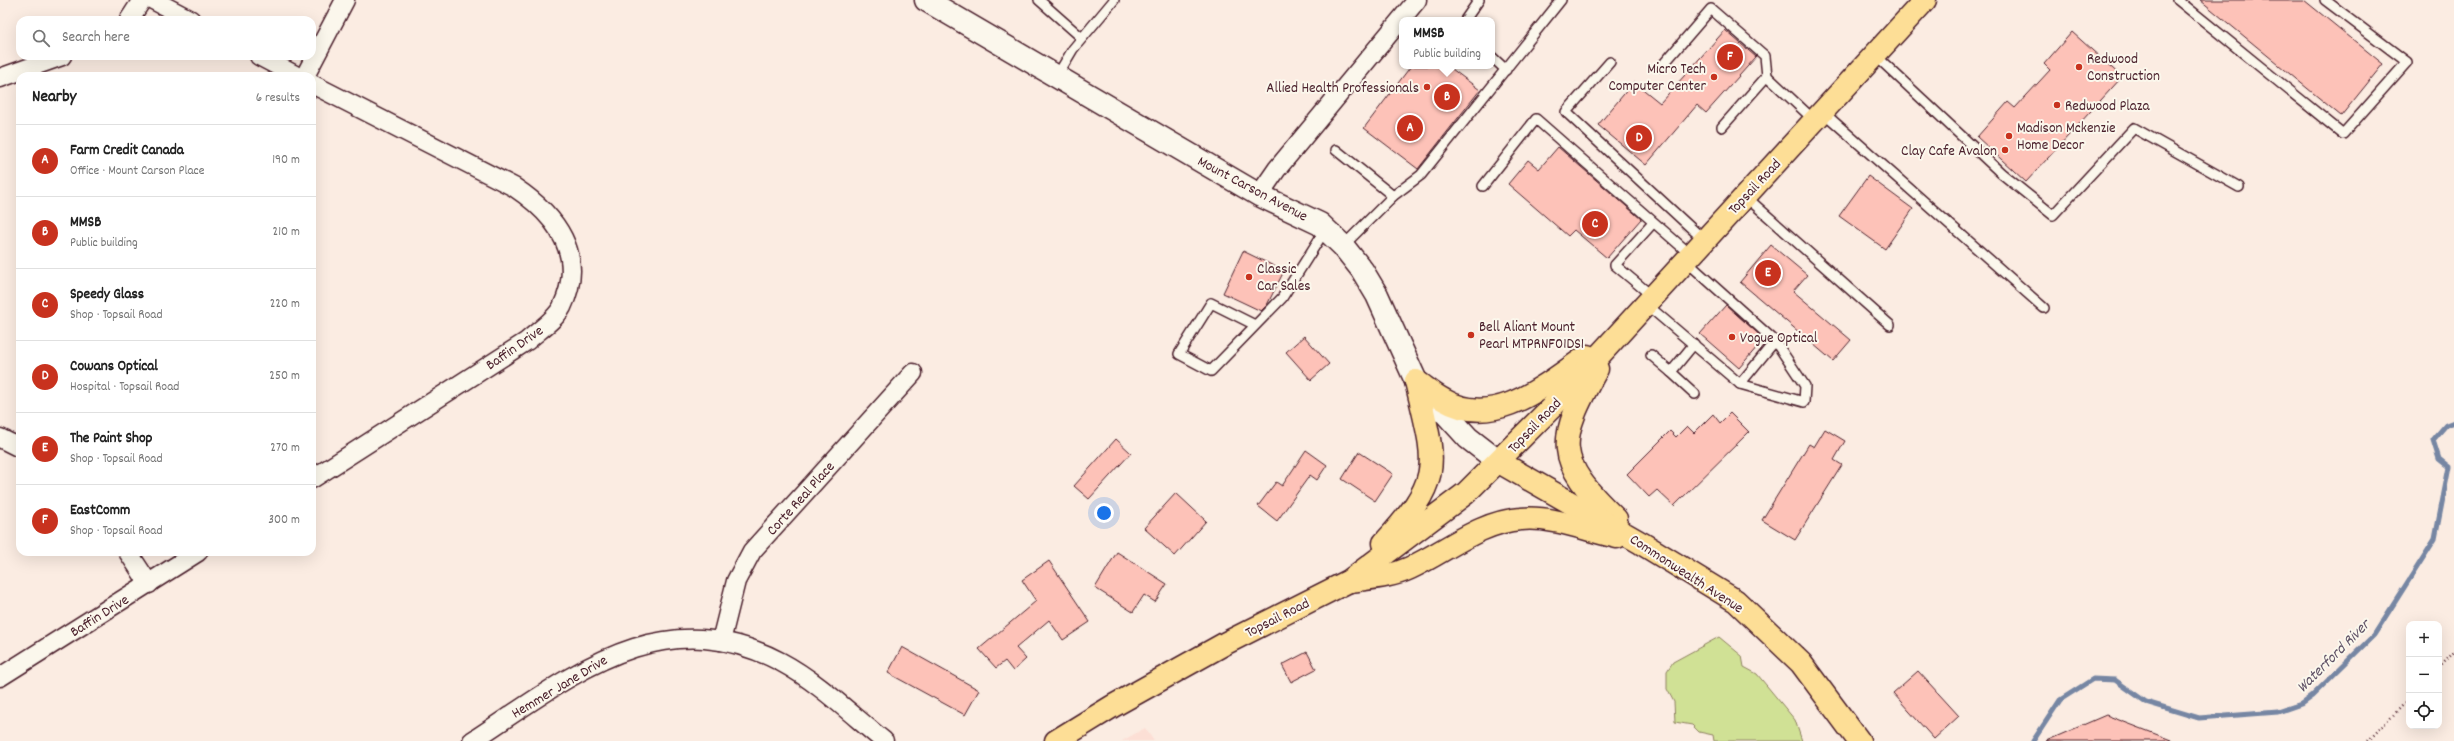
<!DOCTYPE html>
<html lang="en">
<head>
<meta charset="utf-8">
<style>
  :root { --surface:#fff; --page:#f6f6f6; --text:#222; --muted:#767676; --line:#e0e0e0; --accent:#c8321e }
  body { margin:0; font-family:Dekko,sans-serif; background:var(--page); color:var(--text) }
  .controls { position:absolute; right:12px; bottom:12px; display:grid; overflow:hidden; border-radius:8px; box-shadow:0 4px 16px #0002 }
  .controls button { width:36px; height:36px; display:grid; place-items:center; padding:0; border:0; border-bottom:1px solid var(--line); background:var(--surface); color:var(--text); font:20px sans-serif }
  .you { position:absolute; left:1104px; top:513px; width:14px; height:14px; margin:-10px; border:3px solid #fff; border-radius:50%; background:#1a73e8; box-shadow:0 0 0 6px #1a73e833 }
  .badge { display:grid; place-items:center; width:26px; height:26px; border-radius:50%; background:var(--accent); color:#fff; font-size:13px; font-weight:700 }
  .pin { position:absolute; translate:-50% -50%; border:2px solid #fff; box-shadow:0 1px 4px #0006 }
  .popup { position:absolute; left:1399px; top:17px; width:96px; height:52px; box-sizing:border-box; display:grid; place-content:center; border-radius:8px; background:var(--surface); filter:drop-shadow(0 1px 3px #0005); font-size:13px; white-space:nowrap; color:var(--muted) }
  .popup b { font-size:15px; color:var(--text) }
  .popup::after { content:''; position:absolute; left:50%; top:100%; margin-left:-8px; border:8px solid transparent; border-top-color:var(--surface) }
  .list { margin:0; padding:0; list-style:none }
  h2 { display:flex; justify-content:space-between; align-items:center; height:52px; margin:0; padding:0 16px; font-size:17px }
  h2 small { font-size:13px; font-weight:400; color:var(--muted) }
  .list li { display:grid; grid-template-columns:26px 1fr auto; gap:12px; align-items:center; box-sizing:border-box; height:72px; padding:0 16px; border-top:1px solid var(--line) }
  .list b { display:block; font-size:15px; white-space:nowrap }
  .list p { margin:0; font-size:13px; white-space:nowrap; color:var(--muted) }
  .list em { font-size:13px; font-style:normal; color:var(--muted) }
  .icon { flex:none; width:22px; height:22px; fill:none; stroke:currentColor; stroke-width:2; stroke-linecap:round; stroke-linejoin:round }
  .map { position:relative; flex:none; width:2454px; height:741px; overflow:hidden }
  .search { position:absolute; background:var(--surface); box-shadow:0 4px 16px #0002; left:16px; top:16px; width:300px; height:44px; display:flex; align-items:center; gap:10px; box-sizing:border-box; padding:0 14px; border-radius:12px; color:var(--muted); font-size:15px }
  .panel { position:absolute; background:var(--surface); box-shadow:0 4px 16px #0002; left:16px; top:72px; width:300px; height:484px; border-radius:12px }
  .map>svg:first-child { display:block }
</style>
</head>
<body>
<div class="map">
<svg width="2454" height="741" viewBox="0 0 2454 741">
  <rect width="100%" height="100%" fill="#fbece2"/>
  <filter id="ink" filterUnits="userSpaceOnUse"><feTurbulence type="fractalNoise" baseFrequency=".025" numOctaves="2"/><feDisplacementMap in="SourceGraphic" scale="8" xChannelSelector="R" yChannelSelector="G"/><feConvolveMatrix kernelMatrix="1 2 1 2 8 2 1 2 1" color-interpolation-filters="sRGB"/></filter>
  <g filter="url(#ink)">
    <path fill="#fcdfd5" d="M1145 728 1154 741H1121H1122Z"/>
    <path fill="#d0e195" stroke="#8d8060" d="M1719 637 1742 656 1744 667 1757 674 1795 720 1802 741H1714L1713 735 1699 732 1692 725 1675 722 1674 702 1667 689V671L1673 662Z"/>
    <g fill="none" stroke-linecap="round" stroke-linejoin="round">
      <path stroke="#7686a3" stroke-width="5" d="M2033 741 2060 700 2093 679 2115 680 2146 702 2199 718 2278 712 2301 704 2312 696 2374 635 2435 539 2449 467 2439 459 2433 440 2446 425 2454 422"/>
    </g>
    <g fill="#fdc2b8" stroke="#4a1f2b">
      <path d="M2200 0H2304L2383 64 2341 116Z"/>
      <path d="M1725 30 1756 57 1706 113 1697 105 1646 165 1598 125 1634 82 1660 103Z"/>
      <path d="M2072 32 2122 77 2026 182 1977 137 2008 102 2015 108 2050 70 2044 64Z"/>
      <path d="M1411 66H1448L1480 90 1418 169 1364 128Z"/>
      <path d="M1558 147 1641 219 1607 258 1574 230 1568 236 1508 184 1528 160 1539 169Z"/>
      <path d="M1868 176 1913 209 1885 249 1839 216Z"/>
      <path d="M1771 245 1807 275 1793 291 1851 340 1833 361 1740 282Z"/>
      <path d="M1243 251 1284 271 1267 305 1261 311 1223 293Z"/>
      <path d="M1726 305 1764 339 1739 368 1700 334Z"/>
      <path d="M1304 336 1329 364 1311 380 1286 352Z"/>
      <path d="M1730 413 1749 432 1674 506 1657 490 1649 497 1627 474 1670 431 1676 437 1687 426 1694 433 1713 414 1720 423Z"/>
      <path d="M1825 429 1845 441 1834 460 1842 465 1795 540 1762 520 1809 444 1814 447Z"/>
      <path d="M1116 439 1131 453 1089 499 1074 486Z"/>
      <path d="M1306 450 1327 465 1317 480 1310 475 1277 521 1258 506 1276 482 1282 486Z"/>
      <path d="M1359 452 1393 474 1375 501 1342 479Z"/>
      <path d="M1176 493 1206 521 1175 556 1144 528Z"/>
      <path d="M1117 552 1167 584 1155 602 1144 595 1133 612 1095 588Z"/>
      <path d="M1049 561 1090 622 1063 640 1049 620 1016 648 1026 659 1013 671 1005 661 996 668 979 649 1036 601 1022 580Z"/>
      <path d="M902 647 979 690 965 715 888 673Z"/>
      <path d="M1307 652 1316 669 1291 682 1282 665Z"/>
      <path d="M1918 671 1959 716 1934 739 1893 693Z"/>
      <path d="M2106 715 2171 740V741H2046Z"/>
    </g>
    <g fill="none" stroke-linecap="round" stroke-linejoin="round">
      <defs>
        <g id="lane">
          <path d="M1039 0 1082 38"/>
          <path d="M2178 0 2343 134 2407 62 2325 0"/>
          <path d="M1465 20 1479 0"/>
          <path d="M1875 55 2001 173 2053 215 2134 128 2239 187"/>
          <path d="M1492 57 1506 70"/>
          <path d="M1610 62 1566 112 1704 240"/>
          <path d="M1661 67 1711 9 1765 56 1767 76"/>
          <path d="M1057 76 1073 49 1114 0"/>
          <path d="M1823 112 2044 308"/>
          <path d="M1722 127 1767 76 1815 121"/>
          <path d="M1336 150 1393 196 1343 246"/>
          <path d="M1483 186 1536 119 1691 255"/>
          <path d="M1393 196 1421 175 1561 0"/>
          <path d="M1745 196 1890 325"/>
          <path d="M1652 296 1615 265 1653 223"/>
          <path d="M1646 304 1740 384 1775 341 1686 261"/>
          <path d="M1255 325 1211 303 1179 354 1211 371 1282 298 1325 230"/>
          <path d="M1694 344 1671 372 1695 394"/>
          <path d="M1651 355 1671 372"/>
          <path d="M1740 384 1804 402 1805 386 1775 341"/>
        </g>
        <g id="street">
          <path d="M153 0 191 20"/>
          <path d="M129 20 142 0"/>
          <path d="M259 56 297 76"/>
          <path d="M305 76 345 0"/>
          <path d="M0 78 62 56"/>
          <path d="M312 84 514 187C556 215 587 255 562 307 555 320 538 331 527 341L312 479"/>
          <path d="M1259 195 1277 169 1417 0"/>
          <path d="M0 438 20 448"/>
          <path d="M128 552 149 584"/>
          <path d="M721 641 736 581 752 551 913 373"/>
          <path d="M0 677 198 552"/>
          <path d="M472 741C569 678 660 598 781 662 817 681 852 715 884 741"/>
        </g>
        <path id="secondary" d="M926 0 1259 195 1320 224 1343 246 1362 270 1377 295 1416 381 1468 438 1499 462"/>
        <g id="primary">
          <path d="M1597 369C1557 441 1553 459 1616 519"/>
          <path d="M1416 381C1425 387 1434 395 1444 400 1495 430 1546 384 1587 356"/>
          <path d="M1499 462 1641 543 1736 601 1801 663 1859 741"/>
          <path d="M1384 543C1446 476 1435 464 1416 381"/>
          <path d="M1351 581C1371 578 1391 577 1410 568 1447 551 1479 522 1521 519 1552 516 1586 530 1617 537"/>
          <path d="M1056 741 1113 706 1226 643 1349 581 1466 493 1551 408 1925 0"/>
        </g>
      </defs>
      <use href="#lane" stroke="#4a1f2b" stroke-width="12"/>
      <use href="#street" stroke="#4a1f2b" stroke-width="21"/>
      <use href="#secondary" stroke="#4a1f2b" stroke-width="25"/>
      <use href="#primary" stroke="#4a1f2b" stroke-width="25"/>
      <g stroke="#4a1f2b" stroke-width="2.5" stroke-dasharray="1 3" stroke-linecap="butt">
        <path d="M2439 668 2454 652"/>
        <path d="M2368 741 2409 699"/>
      </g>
      <use href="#lane" stroke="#fbf7ec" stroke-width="9"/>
      <use href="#street" stroke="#fbf7ec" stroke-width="18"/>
      <use href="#secondary" stroke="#fbf7ec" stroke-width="22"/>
      <use href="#primary" stroke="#fdde96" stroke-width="22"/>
    </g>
  </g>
  <g fill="#c8321e" stroke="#fbf7ec" stroke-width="1.5">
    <circle cx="2079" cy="67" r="4"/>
    <circle cx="1714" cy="77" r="4"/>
    <circle cx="1427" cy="87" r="4"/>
    <circle cx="2057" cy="105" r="4"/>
    <circle cx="2009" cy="136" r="4"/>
    <circle cx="2005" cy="150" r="4"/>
    <circle cx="1249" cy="277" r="4"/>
    <circle cx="1471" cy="335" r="4"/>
    <circle cx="1732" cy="337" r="4"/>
  </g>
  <g text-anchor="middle" stroke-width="4" stroke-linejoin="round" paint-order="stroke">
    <g font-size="15" fill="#4a1f2b" stroke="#fbf7ec" text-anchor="start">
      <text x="2087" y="63">Redwood<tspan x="2087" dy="17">Construction</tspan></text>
      <text x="1706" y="73" text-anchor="end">Micro Tech<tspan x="1706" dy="17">Computer Center</tspan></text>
      <text x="1419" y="92" text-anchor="end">Allied Health Professionals</text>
      <text x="2065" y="110">Redwood Plaza</text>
      <text x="2017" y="132">Madison Mckenzie<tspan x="2017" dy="17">Home Decor</tspan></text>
      <text x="1997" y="155" text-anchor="end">Clay Cafe Avalon</text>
      <text x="1257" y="273">Classic<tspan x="1257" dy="17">Car Sales</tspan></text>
      <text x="1479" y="331">Bell Aliant Mount<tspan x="1479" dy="17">Pearl MTPRNF01DS1</tspan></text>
      <text x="1740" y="342">Vogue Optical</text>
    </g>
    <g font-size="15" fill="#4a1f2b" stroke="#fbf7ec">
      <text transform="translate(1754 186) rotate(-47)" y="5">Topsail Road</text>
      <text transform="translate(1253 188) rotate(28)" y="5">Mount Carson Avenue</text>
      <text transform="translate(514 347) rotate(-35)" y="5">Baffin Drive</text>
      <text transform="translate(1534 425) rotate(-46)" y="5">Topsail Road</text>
      <text transform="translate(800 498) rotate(-48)" y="5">Corte Real Place</text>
      <text transform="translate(1687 573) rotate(33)" y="5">Commonwealth Avenue</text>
      <text transform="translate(99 615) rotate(-32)" y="5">Baffin Drive</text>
      <text transform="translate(1277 617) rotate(-27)" y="5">Topsail Road</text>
      <text transform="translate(559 686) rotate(-31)" y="5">Hemmer Jane Drive</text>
    </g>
    <g font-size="16" font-style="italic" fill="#605367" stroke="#fbf7ec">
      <text transform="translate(2332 655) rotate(-45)" y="6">Waterford River</text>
    </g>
  </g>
</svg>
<div class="controls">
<button>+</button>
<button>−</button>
<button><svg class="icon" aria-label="locate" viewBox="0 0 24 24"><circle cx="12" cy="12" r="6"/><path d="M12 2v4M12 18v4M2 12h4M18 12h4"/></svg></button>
</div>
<div class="you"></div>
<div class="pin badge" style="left:1410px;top:128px">A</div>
<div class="pin badge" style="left:1447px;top:97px">B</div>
<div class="popup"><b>MMSB</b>Public building</div>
<div class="pin badge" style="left:1595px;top:224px">C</div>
<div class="pin badge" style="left:1639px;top:138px">D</div>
<div class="pin badge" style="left:1768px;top:273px">E</div>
<div class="pin badge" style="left:1730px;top:57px">F</div>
<div class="search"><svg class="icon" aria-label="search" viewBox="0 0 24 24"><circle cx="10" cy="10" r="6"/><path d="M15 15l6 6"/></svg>Search here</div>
<section class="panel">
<h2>Nearby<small>6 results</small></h2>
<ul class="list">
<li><span class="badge">A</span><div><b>Farm Credit Canada</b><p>Office · Mount Carson Place</p></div><em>190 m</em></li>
<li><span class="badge">B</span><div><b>MMSB</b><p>Public building</p></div><em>210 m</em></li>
<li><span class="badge">C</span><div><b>Speedy Glass</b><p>Shop · Topsail Road</p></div><em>220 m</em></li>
<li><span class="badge">D</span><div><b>Cowans Optical</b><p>Hospital · Topsail Road</p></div><em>250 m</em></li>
<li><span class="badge">E</span><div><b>The Paint Shop</b><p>Shop · Topsail Road</p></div><em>270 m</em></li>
<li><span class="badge">F</span><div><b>EastComm</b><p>Shop · Topsail Road</p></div><em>300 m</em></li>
</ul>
</section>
</div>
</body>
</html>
